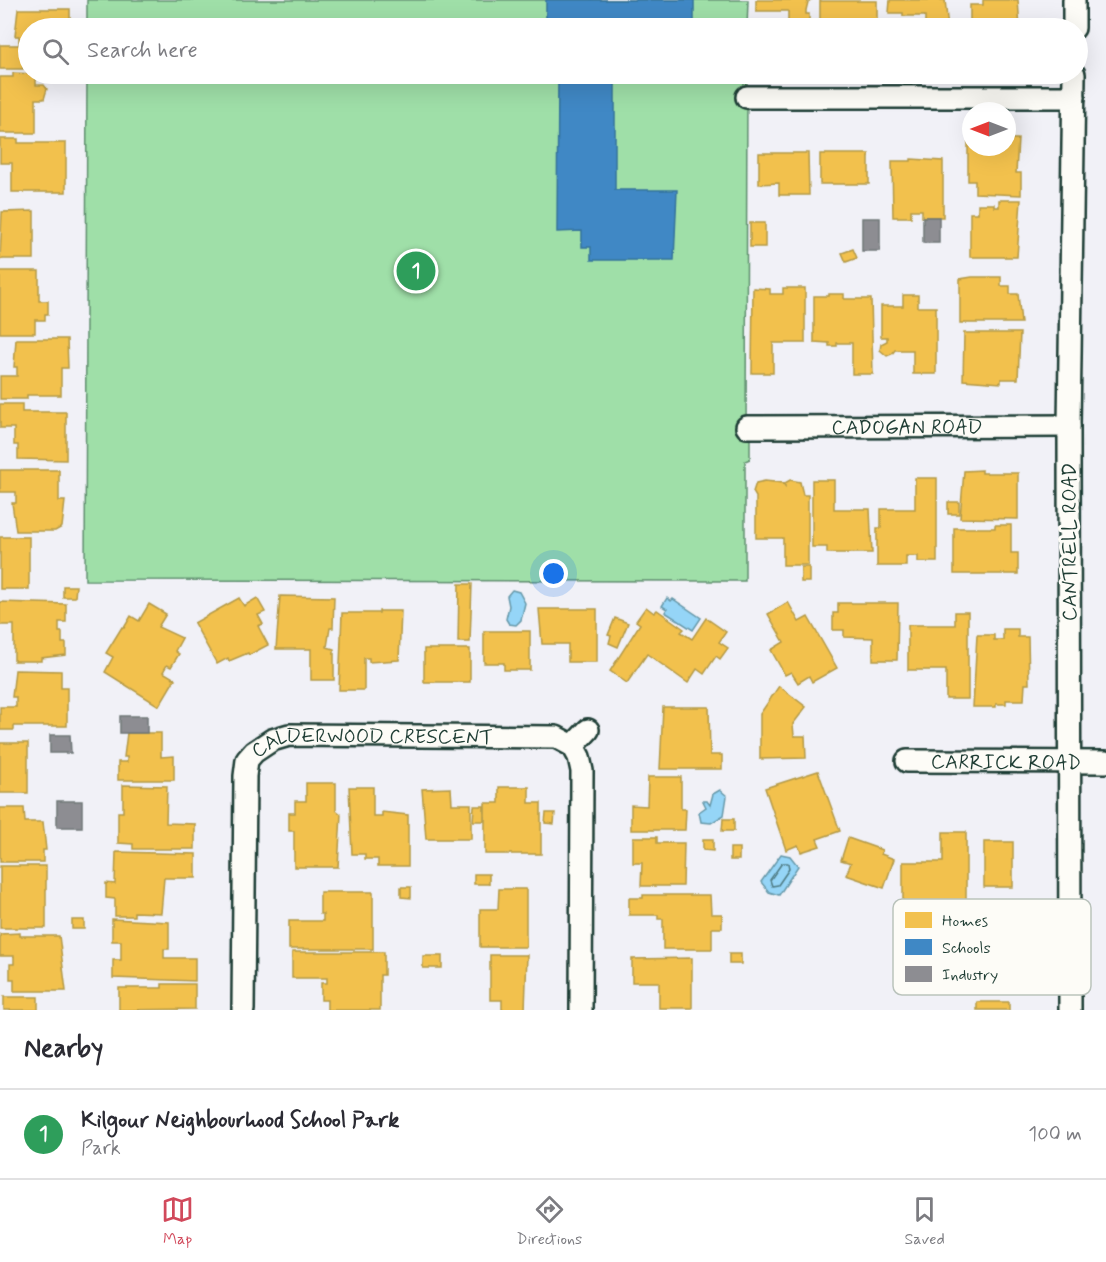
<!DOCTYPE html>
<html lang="en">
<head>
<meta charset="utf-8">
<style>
  :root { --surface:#fff; --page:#f2f2f3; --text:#2b2b33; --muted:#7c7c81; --line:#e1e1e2; --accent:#d1495b }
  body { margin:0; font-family:Mynerve,sans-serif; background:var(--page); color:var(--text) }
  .compass { position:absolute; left:962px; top:102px; width:54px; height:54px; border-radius:50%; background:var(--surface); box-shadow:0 6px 24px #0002; rotate:270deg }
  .you { position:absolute; left:554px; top:574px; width:21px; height:21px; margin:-15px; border:4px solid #fff; border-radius:50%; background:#1a73e8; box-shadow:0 0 0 9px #1a73e833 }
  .badge { display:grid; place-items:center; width:39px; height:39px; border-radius:50%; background:var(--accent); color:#fff; font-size:20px; font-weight:700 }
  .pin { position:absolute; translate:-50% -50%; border:3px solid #fff; box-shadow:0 2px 6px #0006 }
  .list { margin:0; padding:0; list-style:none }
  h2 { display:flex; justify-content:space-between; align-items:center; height:78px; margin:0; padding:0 24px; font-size:26px }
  h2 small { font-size:20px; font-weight:400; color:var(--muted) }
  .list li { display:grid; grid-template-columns:39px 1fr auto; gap:18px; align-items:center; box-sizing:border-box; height:90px; padding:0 24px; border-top:2px solid var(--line) }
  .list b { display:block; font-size:22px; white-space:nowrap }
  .list p { margin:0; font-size:20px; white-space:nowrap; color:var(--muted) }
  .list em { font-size:20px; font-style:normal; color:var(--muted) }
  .icon { flex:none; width:33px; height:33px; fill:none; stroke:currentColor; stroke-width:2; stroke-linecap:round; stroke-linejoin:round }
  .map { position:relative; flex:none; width:1106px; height:1010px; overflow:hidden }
  .search { position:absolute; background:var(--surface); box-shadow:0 6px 24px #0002; left:18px; right:18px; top:18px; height:66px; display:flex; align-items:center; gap:15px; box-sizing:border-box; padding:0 21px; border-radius:33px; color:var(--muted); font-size:22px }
  .sheet { height:168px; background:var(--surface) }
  nav { display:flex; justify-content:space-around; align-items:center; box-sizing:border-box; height:84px; border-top:2px solid var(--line); background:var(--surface); font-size:16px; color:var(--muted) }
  nav a { display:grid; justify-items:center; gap:3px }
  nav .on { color:var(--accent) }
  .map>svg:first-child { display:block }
</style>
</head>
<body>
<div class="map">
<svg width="1106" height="1010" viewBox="0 0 1106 1010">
  <rect width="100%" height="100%" fill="#f1f1f7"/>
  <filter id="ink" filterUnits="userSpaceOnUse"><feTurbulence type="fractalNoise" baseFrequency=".0167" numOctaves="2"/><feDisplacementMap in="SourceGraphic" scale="12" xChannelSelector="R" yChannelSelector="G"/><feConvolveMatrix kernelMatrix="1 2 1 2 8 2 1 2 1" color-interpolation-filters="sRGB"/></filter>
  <g filter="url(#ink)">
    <g fill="#9fdfa8" stroke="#5f8e6e" stroke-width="1.5">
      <path d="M87 0H748L747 28H87Z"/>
      <path d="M87 74H747L746 438 750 439V459L745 461V581L85 580Z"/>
    </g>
    <g fill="#95d5f7" stroke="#6698a9" stroke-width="1.5">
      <path d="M512 590 519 592 525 603 521 620 516 625 509 624 506 619 509 606 507 596Z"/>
      <path d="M667 598 671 601 673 599 701 618 693 630 665 612 667 609 662 606Z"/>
      <path d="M720 790 727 796 724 815 711 823 701 822 699 812 706 807 703 801H707L710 805 713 794Z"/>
      <path d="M781 854 790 856 798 866 779 895 769 892 761 882Z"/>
    </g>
    <g fill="#f2c14e" stroke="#b39946" stroke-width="1.5">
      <path d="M756 0H811L808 2 806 10V14H809V28H788V11H756Z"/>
      <path d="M890 0H945L948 28H925V16H903V13H889Z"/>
      <path d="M983 0H1018L1020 28H970V5H983Z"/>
      <rect x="820" y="1" width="57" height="27"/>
      <path d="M18 9H70V28H28V66H23V69H0V45H19V36H15Z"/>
      <path d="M13 73 36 74V85H44L47 89 44 99H36V133H0V77H13Z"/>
      <path d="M968 138H971V147H1007V139H1018L1016 173H1021V195L975 193V181H968Z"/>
      <path d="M0 139H18V143H66V192H12V163H0Z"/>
      <path d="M759 153H808L809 195H779V183L759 184Z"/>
      <rect x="820" y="154" width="49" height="30"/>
      <path d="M911 159 943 161V217H922V210H911V217H893L892 161H911Z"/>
      <path d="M999 200H1021L1017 257H970V213H978V204H994V207H999Z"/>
      <path d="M34 211V259H0L2 212Z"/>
      <rect x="750" y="223" width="15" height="24"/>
      <path d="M853 249 857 258 846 262 842 253Z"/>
      <path d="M0 271H39V301H48V314H45V320H35V333H0Z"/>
      <path d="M972 277H1001V286H1010V294H1018L1021 323H960V279Z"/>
      <path d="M753 288 770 289V294H783V288H805V343H773V373H752Z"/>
      <path d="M829 294H844V299H871L873 374H852V343H837V346H829V343L814 342V296H829Z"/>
      <path d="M903 295H918V307H936V374H913V350H895L892 354 887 356 880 350 881 344 887 341V337H881V306H903Z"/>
      <path d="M964 333H1020L1018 379H1001V383L963 380Z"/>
      <path d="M16 339H67L68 368H61V395H27V399H0V376H17V367H14Z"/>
      <path d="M0 404H22V412H66V460L18 459V445H14V428H0Z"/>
      <path d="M0 470H59V501H65L62 527 55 531H16L12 503H16V492H0Z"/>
      <path d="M982 470V473H1018V519L960 518 964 471Z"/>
      <path d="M915 478H937V562H918V556H906V566H877V528H881V509H915Z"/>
      <path d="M790 480 800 482 803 495H808V565H783V538H756V497L753 492 756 483 765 481 783 483 785 486V483Z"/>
      <path d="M812 480H834V509H870L872 553H827V547H812Z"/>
      <rect x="948" y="502" width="11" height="12"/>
      <path d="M995 525H1011V553H1018V574H954V528H995Z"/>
      <rect x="0" y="537" width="29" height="52"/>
      <rect x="801" y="567" width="8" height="15"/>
      <path d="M459 584H472L470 642H458Z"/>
      <path d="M63 586H76L75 597H63Z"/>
      <path d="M280 596 334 597 333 628H330L327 647 334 649V680H311V649H276Z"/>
      <path d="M239 598 244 606 257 598 265 612 258 615 263 624 258 626 268 645 249 655 248 653 229 661 228 658 217 664 194 623Z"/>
      <path d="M0 602 66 604V622H59V632H62V643H66V655L41 658V661H14V625H0Z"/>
      <path d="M788 602 799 622 808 617 837 668 812 682 809 676 798 683 791 672 785 675 771 650 784 642 768 614Z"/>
      <path d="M838 603H898L897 660H873V638L844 637V630H833V613H838Z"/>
      <path d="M149 604 166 614 158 627 182 638 175 651 179 654 171 667 167 665 163 672 175 679 159 706 105 672 113 657 106 653 122 627 124 628 131 616 139 621Z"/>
      <path d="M646 607 654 613 657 610 684 629 681 632 692 639 706 618 726 632 719 642 728 648 720 659 716 656 704 674 697 669 688 683 647 654 627 683 610 671 640 624 636 621Z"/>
      <path d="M539 609H597V662H568V644H542Z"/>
      <path d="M379 611H401L399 660 369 662V658H364V690H339L342 613H379Z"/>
      <path d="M955 612H968V699H946V670H908V625H955Z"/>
      <path d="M615 618 628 623 618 647 609 643 611 636 608 635Z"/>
      <path d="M1003 629H1018V637H1028L1029 684H1025L1024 700H1006V704H996V707H973L977 635H994V640H1003Z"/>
      <path d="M484 631H530V670H504V663H484Z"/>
      <rect x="424" y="649" width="46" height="33"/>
      <path d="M15 670 61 671V688H67V726H14V730H0V707H16V697H12Z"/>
      <path d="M779 686 806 707 793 724 794 736H805L806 758 760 759V714Z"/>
      <path d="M663 707H709L710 755H722V769H660Z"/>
      <path d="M127 733H161V757L174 756V780H118V762H127V757H124Z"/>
      <rect x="0" y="743" width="28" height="50"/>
      <path d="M818 771 840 831 817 839 820 846 801 852 798 845 786 850 765 788Z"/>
      <path d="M648 777H681V809H686L685 830H631V805L647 806Z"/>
      <path d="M306 783H336V810L341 814 338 867H294V831H289V813H295V801H306Z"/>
      <path d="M123 785 167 786 166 823 195 824V849H133V844L118 843V812H123Z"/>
      <path d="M349 787H373V816H382V812L408 815V866H378V859H365V854H352Z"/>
      <path d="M499 787H529V803H541V854H485V803H499Z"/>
      <path d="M451 788 452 804H471V839H426L422 789Z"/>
      <path d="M474 806H484V821H473Z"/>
      <path d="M0 808H24L25 822H43L46 850H43V862H0Z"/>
      <path d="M546 813H555L554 824 545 823Z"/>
      <path d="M723 819H734V831H722Z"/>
      <path d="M943 832H966V905H933V911H903V862H943Z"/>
      <path d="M633 837H657V843H684L683 886H641L642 863H633Z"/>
      <path d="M848 838 882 850 881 854 894 859 884 888 846 875 851 863 841 860Z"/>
      <path d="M703 839H713V851L703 850Z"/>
      <rect x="984" y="842" width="29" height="45"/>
      <rect x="730" y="848" width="9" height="12"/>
      <path d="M116 852 196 854V878H164L161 913 134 912V916H115V899L106 898V883L115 884Z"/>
      <rect x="0" y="866" width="46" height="62"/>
      <rect x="474" y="874" width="15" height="10"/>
      <path d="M401 887H411V898L401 897Z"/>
      <path d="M499 889H526V947H480V909H498Z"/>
      <path d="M320 892H373V949H289V921H323V914H320Z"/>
      <path d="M643 895H710L711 914H722V928H712V949H663V919H658V915H629V898H643Z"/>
      <path d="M112 919 169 922V949H164V958H195V981L113 978V960H121V941H112Z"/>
      <rect x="72" y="920" width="12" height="9"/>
      <path d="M20 933V936H59L66 991H14V979H10V964H14V956H0V934Z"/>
      <path d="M292 952H384V975H380V1010H327V1000H321V983H327V978H292Z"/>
      <rect x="729" y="954" width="12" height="10"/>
      <path d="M490 955H527L525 1010H502V1000H490Z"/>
      <rect x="423" y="956" width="19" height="12"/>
      <path d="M692 958V1008H659V982H632V959Z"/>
      <path d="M162 984H195V1009L119 1010V988H162Z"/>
      <rect x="4" y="997" width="34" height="13"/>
      <rect x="977" y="1002" width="32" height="8"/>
    </g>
    <g fill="#3f88c5" stroke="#35729a" stroke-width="1.5">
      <path d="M546 0H694V28H558V22H546Z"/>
      <path d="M558 74H615V190H677L674 260H591V247H582V231L557 232Z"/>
    </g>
    <g fill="#8d8d92" stroke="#6c7576" stroke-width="1.5">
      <rect x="923" y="217" width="16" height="26"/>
      <rect x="862" y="218" width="18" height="33"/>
      <rect x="120" y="716" width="27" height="17"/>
      <path d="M50 735H70L71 753H50Z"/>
      <rect x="57" y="801" width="25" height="26"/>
    </g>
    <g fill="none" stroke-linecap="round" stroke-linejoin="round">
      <path stroke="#4e7a82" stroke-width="1.5" d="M782 863H788L789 869 778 885 772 886 770 880Z"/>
      <defs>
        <g id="street">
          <path d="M1074 28V0"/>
          <path d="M747 97H1074"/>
          <path id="s1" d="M747 427 1069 426"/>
          <path d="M573 746 579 757 582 771 581 1010"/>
          <path id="s2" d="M907 761 1106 762"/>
          <path id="s3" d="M243 1010 245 776 247 760 254 752 272 740 289 735 556 737 573 746 588 730"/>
          <path d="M1070 1010 1069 426 1074 74"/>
        </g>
      </defs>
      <use href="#street" stroke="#1f3d34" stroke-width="26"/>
      <use href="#street" stroke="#fdfcf7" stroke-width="21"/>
    </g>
  </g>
  <g text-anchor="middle" stroke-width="6" stroke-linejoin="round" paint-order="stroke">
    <g font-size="20" fill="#1f3d34" stroke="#fdfcf7">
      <text dy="7" stroke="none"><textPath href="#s1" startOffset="160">CADOGAN ROAD</textPath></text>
      <text transform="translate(1069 542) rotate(-90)" y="7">CANTRELL ROAD</text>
      <text dy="7" stroke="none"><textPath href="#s3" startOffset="382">CALDERWOOD CRESCENT</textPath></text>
      <text dy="7" stroke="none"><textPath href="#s2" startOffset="99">CARRICK ROAD</textPath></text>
    </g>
  </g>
  <rect x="893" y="899" width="198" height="96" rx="9" fill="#fdfcf7" stroke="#bac3bc" stroke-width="1.5"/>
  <rect x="905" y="912" width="27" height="16" fill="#f2c14e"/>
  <rect x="905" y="939" width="27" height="16" fill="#3f88c5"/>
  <rect x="905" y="966" width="27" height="16" fill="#8d8d92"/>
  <g font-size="16" fill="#1f3d34">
    <text x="942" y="926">Homes</text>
    <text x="942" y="953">Schools</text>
    <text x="942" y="980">Industry</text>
  </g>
</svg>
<svg class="compass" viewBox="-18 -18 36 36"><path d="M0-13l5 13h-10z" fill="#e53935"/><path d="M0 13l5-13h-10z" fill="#7c7c81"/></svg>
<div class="you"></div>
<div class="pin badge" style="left:416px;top:271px;background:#2e9e5b">1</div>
<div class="search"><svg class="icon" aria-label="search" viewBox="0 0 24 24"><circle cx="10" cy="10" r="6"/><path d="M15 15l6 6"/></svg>Search here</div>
</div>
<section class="sheet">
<h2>Nearby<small></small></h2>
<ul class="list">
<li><span class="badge" style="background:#2e9e5b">1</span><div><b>Kilgour Neighbourhood School Park</b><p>Park</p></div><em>100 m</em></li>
</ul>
</section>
<nav>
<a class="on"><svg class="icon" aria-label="map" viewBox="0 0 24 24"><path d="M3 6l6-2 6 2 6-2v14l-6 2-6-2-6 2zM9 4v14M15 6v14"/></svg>Map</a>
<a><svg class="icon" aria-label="directions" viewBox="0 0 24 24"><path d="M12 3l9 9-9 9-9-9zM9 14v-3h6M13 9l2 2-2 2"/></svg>Directions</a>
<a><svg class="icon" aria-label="saved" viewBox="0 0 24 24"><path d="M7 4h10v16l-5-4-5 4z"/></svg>Saved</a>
</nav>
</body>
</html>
